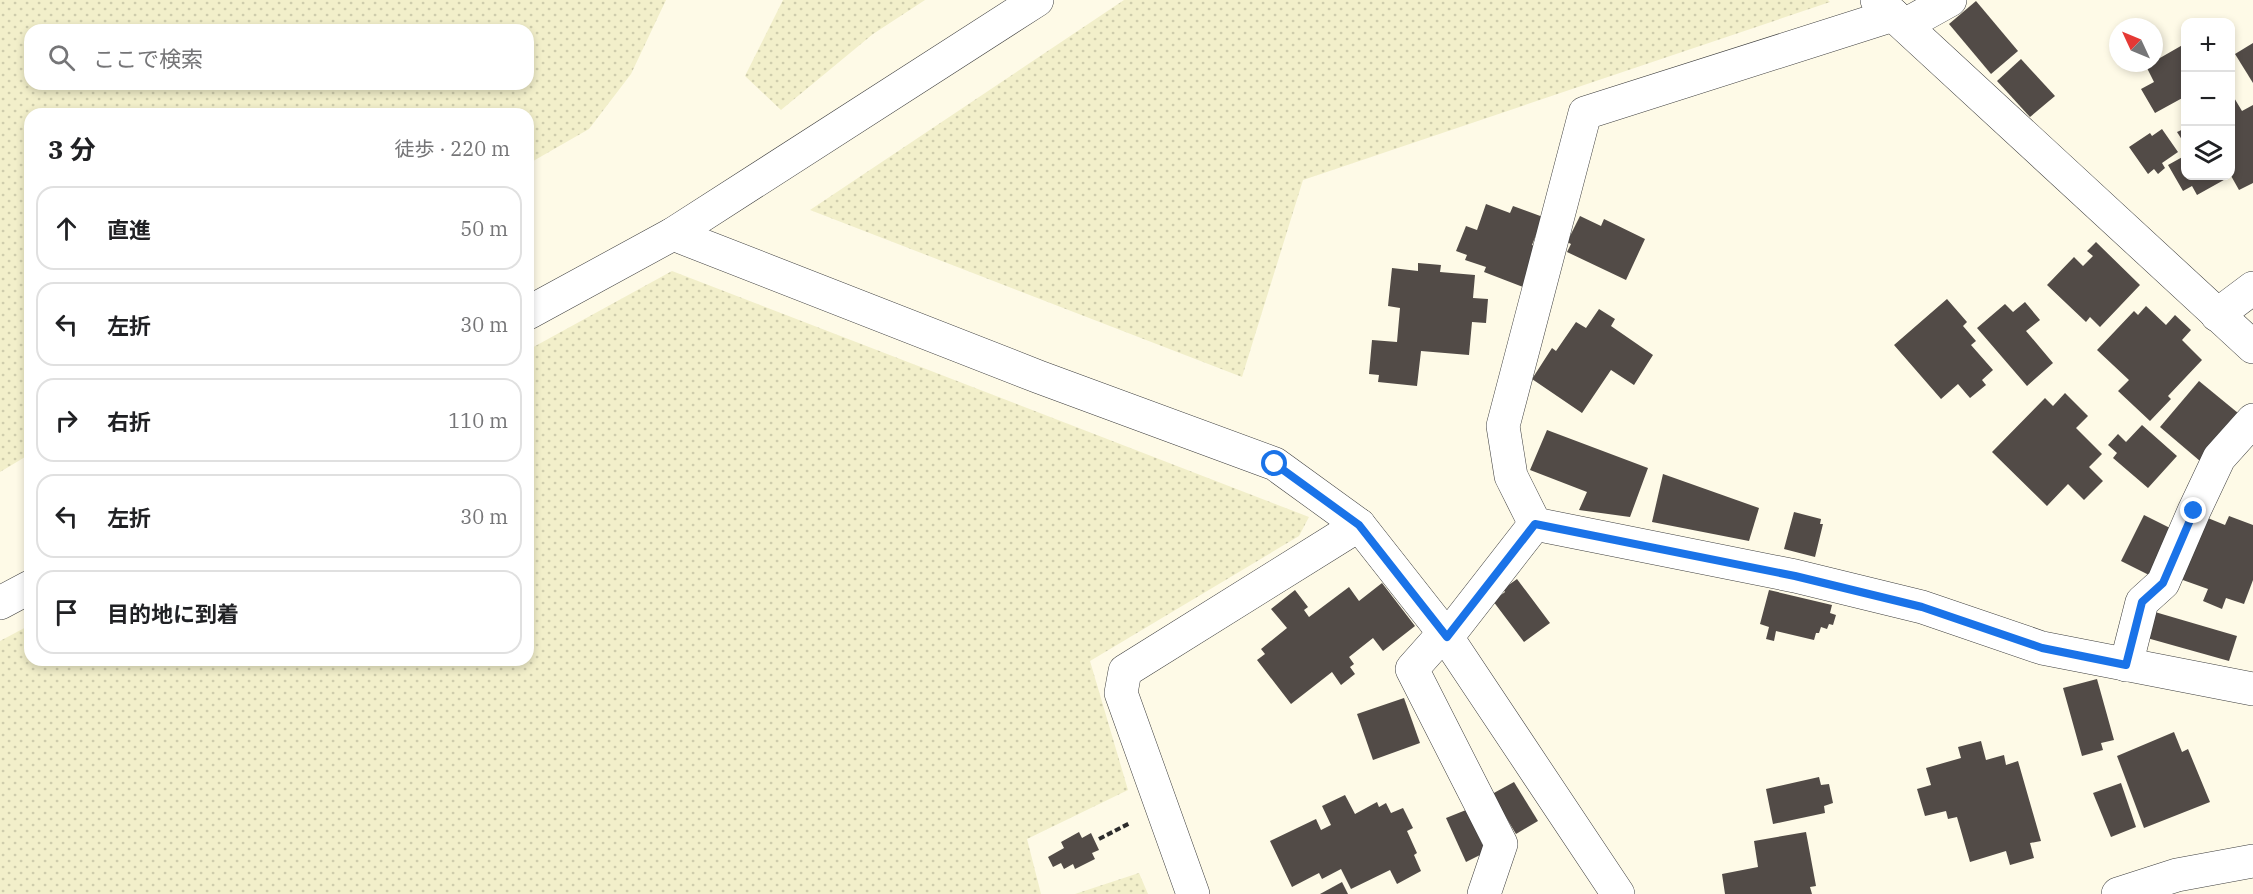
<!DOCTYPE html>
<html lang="ja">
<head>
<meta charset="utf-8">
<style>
  :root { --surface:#fff; --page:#f2f2f2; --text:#202124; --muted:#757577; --line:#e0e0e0 }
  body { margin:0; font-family:"IBM Plex Serif","Noto Sans JP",serif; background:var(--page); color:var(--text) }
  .controls { position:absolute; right:18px; top:18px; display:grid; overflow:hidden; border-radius:12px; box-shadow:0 3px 9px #0003 }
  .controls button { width:54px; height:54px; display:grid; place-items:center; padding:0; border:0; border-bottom:2px solid var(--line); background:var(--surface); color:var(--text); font:30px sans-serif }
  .compass { position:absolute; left:2109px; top:18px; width:54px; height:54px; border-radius:50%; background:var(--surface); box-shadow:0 3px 9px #0003; rotate:314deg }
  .stop { position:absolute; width:18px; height:18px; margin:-14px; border:4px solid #1a73e8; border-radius:50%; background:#fff }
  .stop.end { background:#1a73e8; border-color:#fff; box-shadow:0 2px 6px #0008 }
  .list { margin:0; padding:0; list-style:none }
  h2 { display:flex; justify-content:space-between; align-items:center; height:78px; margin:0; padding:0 24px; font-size:26px }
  h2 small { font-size:20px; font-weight:400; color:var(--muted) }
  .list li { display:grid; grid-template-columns:39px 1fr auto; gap:18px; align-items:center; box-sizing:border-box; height:84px; margin:0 12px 12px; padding:0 12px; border:2px solid var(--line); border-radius:18px }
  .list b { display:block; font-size:22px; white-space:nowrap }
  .list em { font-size:20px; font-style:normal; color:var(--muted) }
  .icon { flex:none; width:33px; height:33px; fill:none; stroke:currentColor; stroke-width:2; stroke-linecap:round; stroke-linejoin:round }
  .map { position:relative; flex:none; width:2253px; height:894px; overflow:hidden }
  .search { position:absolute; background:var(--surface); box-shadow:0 3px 9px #0003; left:24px; top:24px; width:510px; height:66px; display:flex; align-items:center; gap:15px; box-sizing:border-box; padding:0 21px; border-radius:18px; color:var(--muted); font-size:22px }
  .panel { position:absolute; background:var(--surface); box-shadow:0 3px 9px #0003; left:24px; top:108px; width:510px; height:558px; border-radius:18px }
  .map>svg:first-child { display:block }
</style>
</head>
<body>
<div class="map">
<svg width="2253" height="894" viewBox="0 0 2253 894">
  <defs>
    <pattern id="farmland-dots" width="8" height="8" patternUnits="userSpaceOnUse" patternTransform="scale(1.5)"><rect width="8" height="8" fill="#f2efca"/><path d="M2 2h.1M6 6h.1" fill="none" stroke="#ceccac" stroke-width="1.8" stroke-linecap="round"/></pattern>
  </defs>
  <rect width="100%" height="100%" fill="#fefae7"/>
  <g fill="url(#farmland-dots)" fill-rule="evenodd">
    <path d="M0 0H666L631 74 589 129 528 164V114H30V454L0 472ZM30 30H528V84H30Z"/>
    <path d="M783 0H925L873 34 781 110 745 76Z"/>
    <path d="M1124 0H1828L1830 2 1303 180 1242 377 810 210Z"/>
    <path d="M672 271 1309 517 1299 536 1090 661 1128 790 1027 839 1041 894H0V641L30 625V660H528V350Z"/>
    <path d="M1139 873 1148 894H1075Z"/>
  </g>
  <g fill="#524b47">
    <path d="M1976 1 2018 51 1991 74 1949 24Z"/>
    <path d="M2186 43V96L2155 113 2141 89 2154 82 2146 66Z"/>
    <path d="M2253 43V83L2235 54Z"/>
    <path d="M2021 59 2055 96 2030 117 1997 81Z"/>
    <path d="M2230 91 2242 111 2253 105V183L2239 190 2230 174Z"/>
    <path d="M2186 128V146L2177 132Z"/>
    <path d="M2162 129 2178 152 2162 163 2165 168 2158 174 2154 169 2148 174 2129 147 2150 133 2152 136Z"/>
    <path d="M2186 155V176H2231L2197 195 2192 186 2183 191 2168 165Z"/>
    <path d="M1486 204 1510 213 1513 206 1543 217 1532 245 1538 248 1523 287 1484 272 1486 267 1465 260 1467 255 1456 251 1466 226 1477 230Z"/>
    <path d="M1580 216 1601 226 1604 219 1645 239 1626 280 1567 252 1571 244 1567 242Z"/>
    <path d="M2096 242 2140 285 2100 327 2090 317 2086 322 2047 285 2074 257 2083 266 2093 256 2087 251Z"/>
    <path d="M1418 263 1441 265 1440 272 1475 275 1473 298 1488 299 1486 323 1472 322 1469 355 1421 351 1417 386 1378 382 1379 375 1369 374 1372 340 1397 342 1400 308 1388 306 1392 268 1418 271Z"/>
    <path d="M1947 299 1967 322 1963 326 1976 341 1971 345 1993 370 1982 380 1986 385 1970 398 1958 384 1941 399 1894 345Z"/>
    <path d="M2025 302 2040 320 2026 331 2053 363 2027 386 1977 328 2005 304 2013 312Z"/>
    <path d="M2146 306 2166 325 2175 315 2191 330 2182 340 2202 360 2168 396 2171 399 2150 421 2118 391 2129 380 2097 350 2134 311 2138 315Z"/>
    <path d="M1599 309 1615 319 1611 326 1653 355 1634 385 1611 370 1582 413 1532 379 1552 348 1556 351 1576 322 1586 328Z"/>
    <path d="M2199 381 2238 413 2200 461 2160 427Z"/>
    <path d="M2065 393 2088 416 2076 428 2102 454 2089 467 2103 481 2084 500 2068 484 2047 506 1992 452 2045 398 2053 406Z"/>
    <path d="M2142 425 2177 456 2148 488 2113 458 2117 453 2108 445 2118 434 2126 442Z"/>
    <path d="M1547 430 1648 468 1630 517 1579 510 1587 492 1530 470Z"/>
    <path d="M1663 474 1759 508 1749 541 1652 522Z"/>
    <path d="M1794 512 1821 519 1820 524H1823L1815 557 1784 549Z"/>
    <path d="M2144 515 2176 531 2153 577 2121 561Z"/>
    <path d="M2203 516 2225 525 2229 516 2253 525V580L2244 604 2226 598 2222 609 2203 601 2208 589 2180 579Z"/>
    <path d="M1517 579 1550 623 1524 642 1493 601 1505 592 1503 589Z"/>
    <path d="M1382 583 1415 626 1383 651 1373 638 1349 657 1354 664 1350 667 1355 674 1341 685 1332 672 1291 704 1257 660 1265 654 1261 649 1287 628 1271 609 1295 590 1308 607 1304 610 1309 617 1349 587 1359 601Z"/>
    <path d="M1769 590 1832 605 1830 613 1836 615 1833 625 1829 624 1827 629 1821 627 1819 633H1816L1814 640 1776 631 1774 641 1766 639 1769 627 1760 624Z"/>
    <path d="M2155 612 2237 636 2229 661 2147 638Z"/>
    <path d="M2097 679 2114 740 2101 743 2103 750 2082 756 2063 688Z"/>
    <path d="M1404 698 1420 743 1373 760 1357 714Z"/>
    <path d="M2174 732 2182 752 2188 749 2210 802 2144 828 2117 756Z"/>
    <path d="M1981 741 1986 760 2004 755 2006 765 2018 761 2041 841 2030 843 2034 858 2010 865 2006 851 1970 862 1957 817 1948 819 1946 811 1925 816 1917 789 1931 785 1926 768 1961 758 1958 747Z"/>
    <path d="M1819 777 1821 785 1829 784 1833 803 1824 806 1825 813 1773 824 1766 789Z"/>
    <path d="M1514 782 1538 821 1516 834 1492 794Z"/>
    <path d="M2121 783 2136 827 2111 837 2093 793Z"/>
    <path d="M1345 795 1355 814 1377 802 1379 807 1386 803 1391 813 1403 808 1413 828 1407 831 1417 853 1414 855 1421 871 1397 884 1390 870 1351 889 1341 869 1322 879 1319 873 1292 887 1270 841 1316 819 1321 830 1331 825 1322 806Z"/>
    <path d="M1466 810 1486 852 1466 862 1446 818Z"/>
    <path d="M1079 832 1082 838 1091 833 1099 850 1092 853 1095 859 1075 869 1073 864 1064 869 1061 863 1053 867 1048 857 1064 848 1061 842Z"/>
    <path d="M1806 832 1816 886 1810 887 1812 894H1725L1722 874 1758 867 1754 841Z"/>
    <path d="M1342 882 1348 894H1320Z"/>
  </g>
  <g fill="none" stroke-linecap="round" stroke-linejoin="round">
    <defs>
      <g id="minor">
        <path d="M1877 0 2253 347"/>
        <path d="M1905 25 1950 0"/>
        <path d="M673 234 1039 377 1275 464 1359 525 1444 633 1618 894"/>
        <path d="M528 313 673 234 1037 0"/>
        <path d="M2217 315 2253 288"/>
        <path d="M1535 524 1511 476 1503 426 1585 113 1893 15"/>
        <path d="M0 603 30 587"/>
        <path d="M1444 633 1412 669 1501 844 1484 894"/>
        <path d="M1447 637 1535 524 1795 576 1922 607 2042 648 2253 689"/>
        <path d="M2126 665 2142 602 2163 583 2194 511 2219 458 2253 420"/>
        <path d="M1193 894 1121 693 1125 671 1359 525"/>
        <path d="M2118 894 2177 875 2253 861"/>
      </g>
    </defs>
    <use href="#minor" stroke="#3d3d3d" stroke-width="34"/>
    <path stroke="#2c2c2c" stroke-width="4" stroke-dasharray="6 3" stroke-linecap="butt" d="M1099 839 1130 823"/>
    <use href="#minor" stroke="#fff" stroke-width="33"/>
  </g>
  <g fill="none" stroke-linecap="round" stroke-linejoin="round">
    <path stroke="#1a73e8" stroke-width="8" d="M1275 464 1359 525 1447 637 1535 524 1795 576 1922 607 2042 648 2126 665 2142 602 2163 583 2194 511"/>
  </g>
</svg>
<div class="controls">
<button>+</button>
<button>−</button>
<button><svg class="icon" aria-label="layers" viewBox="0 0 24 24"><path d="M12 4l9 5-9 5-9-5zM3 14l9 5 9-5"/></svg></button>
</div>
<svg class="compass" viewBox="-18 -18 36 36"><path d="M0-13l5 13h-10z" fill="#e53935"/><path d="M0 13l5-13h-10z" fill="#757577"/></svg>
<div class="stop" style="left:1275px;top:464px"></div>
<div class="stop end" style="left:2194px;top:511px"></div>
<div class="search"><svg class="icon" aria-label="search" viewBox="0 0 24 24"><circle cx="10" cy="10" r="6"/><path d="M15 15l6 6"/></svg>ここで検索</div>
<section class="panel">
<h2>3 分<small>徒歩 · 220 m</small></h2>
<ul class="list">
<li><svg class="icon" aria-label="ahead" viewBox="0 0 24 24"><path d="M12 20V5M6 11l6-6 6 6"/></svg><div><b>直進</b></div><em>50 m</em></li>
<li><svg class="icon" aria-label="left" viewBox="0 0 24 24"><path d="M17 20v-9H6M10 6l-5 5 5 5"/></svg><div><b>左折</b></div><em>30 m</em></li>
<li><svg class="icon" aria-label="right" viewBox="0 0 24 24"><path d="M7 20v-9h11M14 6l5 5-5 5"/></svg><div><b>右折</b></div><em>110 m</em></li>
<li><svg class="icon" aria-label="left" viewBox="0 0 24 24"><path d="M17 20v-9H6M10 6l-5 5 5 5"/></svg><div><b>左折</b></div><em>30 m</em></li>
<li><svg class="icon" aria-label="arrive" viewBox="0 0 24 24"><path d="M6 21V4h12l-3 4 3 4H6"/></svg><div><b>目的地に到着</b></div></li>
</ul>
</section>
</div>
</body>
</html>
